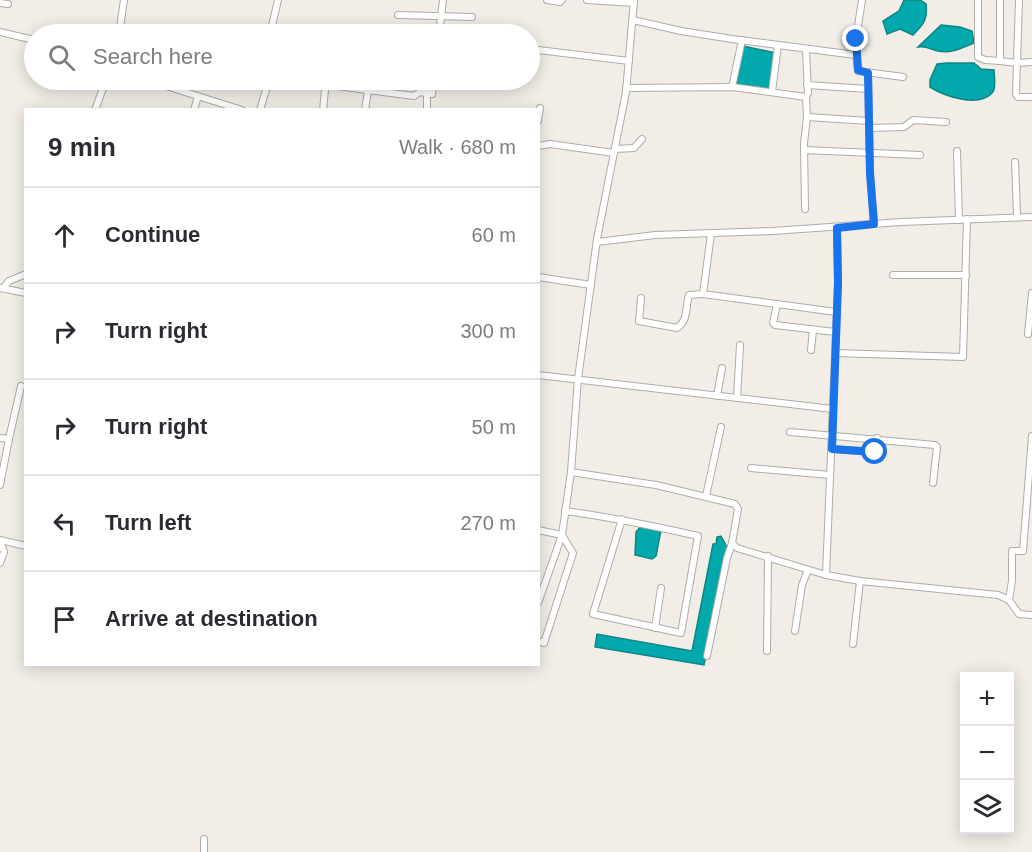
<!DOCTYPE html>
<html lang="en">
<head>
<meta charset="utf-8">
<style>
  :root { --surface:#fff; --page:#f2f2f3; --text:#2b2b33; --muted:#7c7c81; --line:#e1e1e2 }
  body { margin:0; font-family:Arial,sans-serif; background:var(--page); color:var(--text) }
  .controls { position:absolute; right:18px; bottom:18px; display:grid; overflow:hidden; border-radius:0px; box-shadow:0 3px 15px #0003 }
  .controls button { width:54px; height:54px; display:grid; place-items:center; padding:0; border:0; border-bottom:2px solid var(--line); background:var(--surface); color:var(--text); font:30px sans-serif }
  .stop { position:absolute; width:18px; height:18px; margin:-14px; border:4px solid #1a73e8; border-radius:50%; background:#fff }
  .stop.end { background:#1a73e8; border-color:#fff; box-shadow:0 2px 6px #0008 }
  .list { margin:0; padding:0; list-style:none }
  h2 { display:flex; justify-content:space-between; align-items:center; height:78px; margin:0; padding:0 24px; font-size:26px }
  h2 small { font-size:20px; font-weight:400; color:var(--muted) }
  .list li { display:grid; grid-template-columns:39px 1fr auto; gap:18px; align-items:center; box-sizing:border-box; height:96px; padding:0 24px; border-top:2px solid var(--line) }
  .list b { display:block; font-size:22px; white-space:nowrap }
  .list em { font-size:20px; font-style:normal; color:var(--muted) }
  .icon { flex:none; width:33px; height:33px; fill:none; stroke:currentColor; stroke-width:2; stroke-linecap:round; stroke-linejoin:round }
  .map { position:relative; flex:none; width:1032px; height:852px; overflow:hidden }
  .search { position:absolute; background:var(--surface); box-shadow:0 3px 15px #0003; left:24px; top:24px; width:516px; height:66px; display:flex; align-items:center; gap:15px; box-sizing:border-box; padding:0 21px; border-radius:33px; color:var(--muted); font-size:22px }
  .panel { position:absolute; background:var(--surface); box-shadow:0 3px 15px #0003; left:24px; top:108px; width:516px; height:558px; border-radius:0px }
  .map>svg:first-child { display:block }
</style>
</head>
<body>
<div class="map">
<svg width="1032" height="852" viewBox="0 0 1032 852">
  <rect width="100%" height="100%" fill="#f2eee7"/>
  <g fill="#02a9ac" stroke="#0f8485" stroke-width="1.5">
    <path d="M904 0H920L926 4C928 19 924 24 913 35L900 29 887 34 883 21 899 11Z"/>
    <path d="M941 25 960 27 972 31 974 43C962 48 951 54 938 51 930 49 927 46 918 47Z"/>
    <path d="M743 46 776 53 771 92 734 87Z"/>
    <path d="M947 63H974L981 69 994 70C994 76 997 89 992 93 978 108 944 96 930 87V80L937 64Z"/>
    <path d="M642 525 661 530 656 556 652 559 635 555 636 532Z"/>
    <path d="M721 536 728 549 704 665 595 647 597 634 692 651 713 544H716L717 537Z"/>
  </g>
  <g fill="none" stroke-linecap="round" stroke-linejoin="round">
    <defs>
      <g id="minor">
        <path d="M547 0 560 2 562 0"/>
        <path d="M587 0 634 3"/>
        <path d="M978 0V57L985 60 1000 61"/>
        <path d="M1000 0V61L1017 63 1016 94 1018 97H1032"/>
        <path d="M1019 0 1017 63 1032 62"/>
        <path d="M0 3 8 4"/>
        <path d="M398 15 472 17"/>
        <path d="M633 20 681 31 732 39 856 55V39L862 0"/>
        <path d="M0 32 34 40"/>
        <path d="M119 34 124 0"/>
        <path d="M270 34 278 0"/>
        <path d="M439 34 443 0"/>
        <path d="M530 49 629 61"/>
        <path d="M856 55 858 71 903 77"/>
        <path d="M868 73 870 173 874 224"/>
        <path d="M147 80 242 110"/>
        <path d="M326 80 329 85 414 96 420 92 432 94 434 80"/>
        <path d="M807 85 868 89"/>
        <path d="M732 87 742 40"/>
        <path d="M626 88 732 87 806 97"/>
        <path d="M772 92 778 45"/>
        <path d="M427 93V110"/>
        <path d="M95 110 106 80"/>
        <path d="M194 110 198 96"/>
        <path d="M260 110 269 80"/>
        <path d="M323 110 325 90"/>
        <path d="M365 110 368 91"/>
        <path d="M807 117 869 121"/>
        <path d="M538 121 540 108"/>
        <path d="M869 128 904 127 913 120 946 122"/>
        <path d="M538 146 550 144 614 153"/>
        <path d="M615 149 634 148 642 139"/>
        <path d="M804 150 920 155"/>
        <path d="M957 151 959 220"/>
        <path d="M1015 162 1017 213"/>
        <path d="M805 209 804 143 807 117 806 97 808 93 806 49"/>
        <path d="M711 234 703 294 836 312"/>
        <path d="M597 242 655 235 773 231 901 222 1032 217"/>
        <path d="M893 275H966"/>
        <path d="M538 277 591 285"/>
        <path d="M0 288 26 293"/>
        <path d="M3 288 9 281 26 274"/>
        <path d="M641 298 639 321 677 328C689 320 685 307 689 295L703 294"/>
        <path d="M777 304 773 323 775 325 835 332"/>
        <path d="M1028 334 1032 293"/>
        <path d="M811 350 813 330"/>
        <path d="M835 353 963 357 967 219"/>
        <path d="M538 375 833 409"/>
        <path d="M717 396 722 368"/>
        <path d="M737 398 740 345"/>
        <path d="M790 432 935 445 937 447 933 483"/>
        <path d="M0 438 9 439 0 485"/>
        <path d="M9 439 21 386"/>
        <path d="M832 449 875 452 877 438"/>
        <path d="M751 468 830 475"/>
        <path d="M571 472 656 485 735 504 738 509 732 543 737 548 826 575 860 581 998 595 1009 600 1019 614 1032 615"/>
        <path d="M706 496 721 427"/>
        <path d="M565 511C610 517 654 526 698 536L681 633 593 614 622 519"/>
        <path d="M538 530 562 535 571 472 578 379 597 239 626 92 634 0"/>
        <path d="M0 540 26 546"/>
        <path d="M0 541 4 552 0 563"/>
        <path d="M826 575 838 283 837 228"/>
        <path d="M1009 600 1012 581V551H1023L1032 436"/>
        <path d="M538 603 562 535"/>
        <path d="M655 628 661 588"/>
        <path d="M795 631 802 585 808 570"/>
        <path d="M538 641 544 643 573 553 562 535"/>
        <path d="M853 644 860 581"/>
        <path d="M767 651 768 556"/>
        <path d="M707 656 727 558 732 543"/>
        <path d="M204 839V852"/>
      </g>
    </defs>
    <use href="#minor" stroke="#afaca5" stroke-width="8"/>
    <use href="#minor" stroke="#fff" stroke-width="6"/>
  </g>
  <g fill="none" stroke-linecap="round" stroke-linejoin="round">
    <path stroke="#1a73e8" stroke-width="8" d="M856 39 858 70 868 73 870 173 874 224 837 228 838 283 832 449 875 452"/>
  </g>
</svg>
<div class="controls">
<button>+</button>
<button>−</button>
<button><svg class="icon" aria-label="layers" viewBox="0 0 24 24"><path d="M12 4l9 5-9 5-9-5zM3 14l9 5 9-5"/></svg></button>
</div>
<div class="stop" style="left:875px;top:452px"></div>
<div class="stop end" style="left:856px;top:39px"></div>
<div class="search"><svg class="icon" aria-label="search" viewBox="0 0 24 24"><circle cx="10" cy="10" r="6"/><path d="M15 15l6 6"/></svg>Search here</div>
<section class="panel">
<h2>9 min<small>Walk · 680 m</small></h2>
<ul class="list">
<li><svg class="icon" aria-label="ahead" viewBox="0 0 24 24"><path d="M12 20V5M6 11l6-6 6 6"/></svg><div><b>Continue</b></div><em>60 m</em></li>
<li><svg class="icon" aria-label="right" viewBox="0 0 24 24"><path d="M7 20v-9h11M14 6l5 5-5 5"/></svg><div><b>Turn right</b></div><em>300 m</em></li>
<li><svg class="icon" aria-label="right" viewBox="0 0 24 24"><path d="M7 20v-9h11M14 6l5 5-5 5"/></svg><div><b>Turn right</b></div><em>50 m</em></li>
<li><svg class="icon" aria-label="left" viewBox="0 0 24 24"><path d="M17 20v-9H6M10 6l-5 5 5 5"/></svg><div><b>Turn left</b></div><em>270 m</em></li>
<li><svg class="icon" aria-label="arrive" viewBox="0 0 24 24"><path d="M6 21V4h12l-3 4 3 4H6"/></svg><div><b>Arrive at destination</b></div></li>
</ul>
</section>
</div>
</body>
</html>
